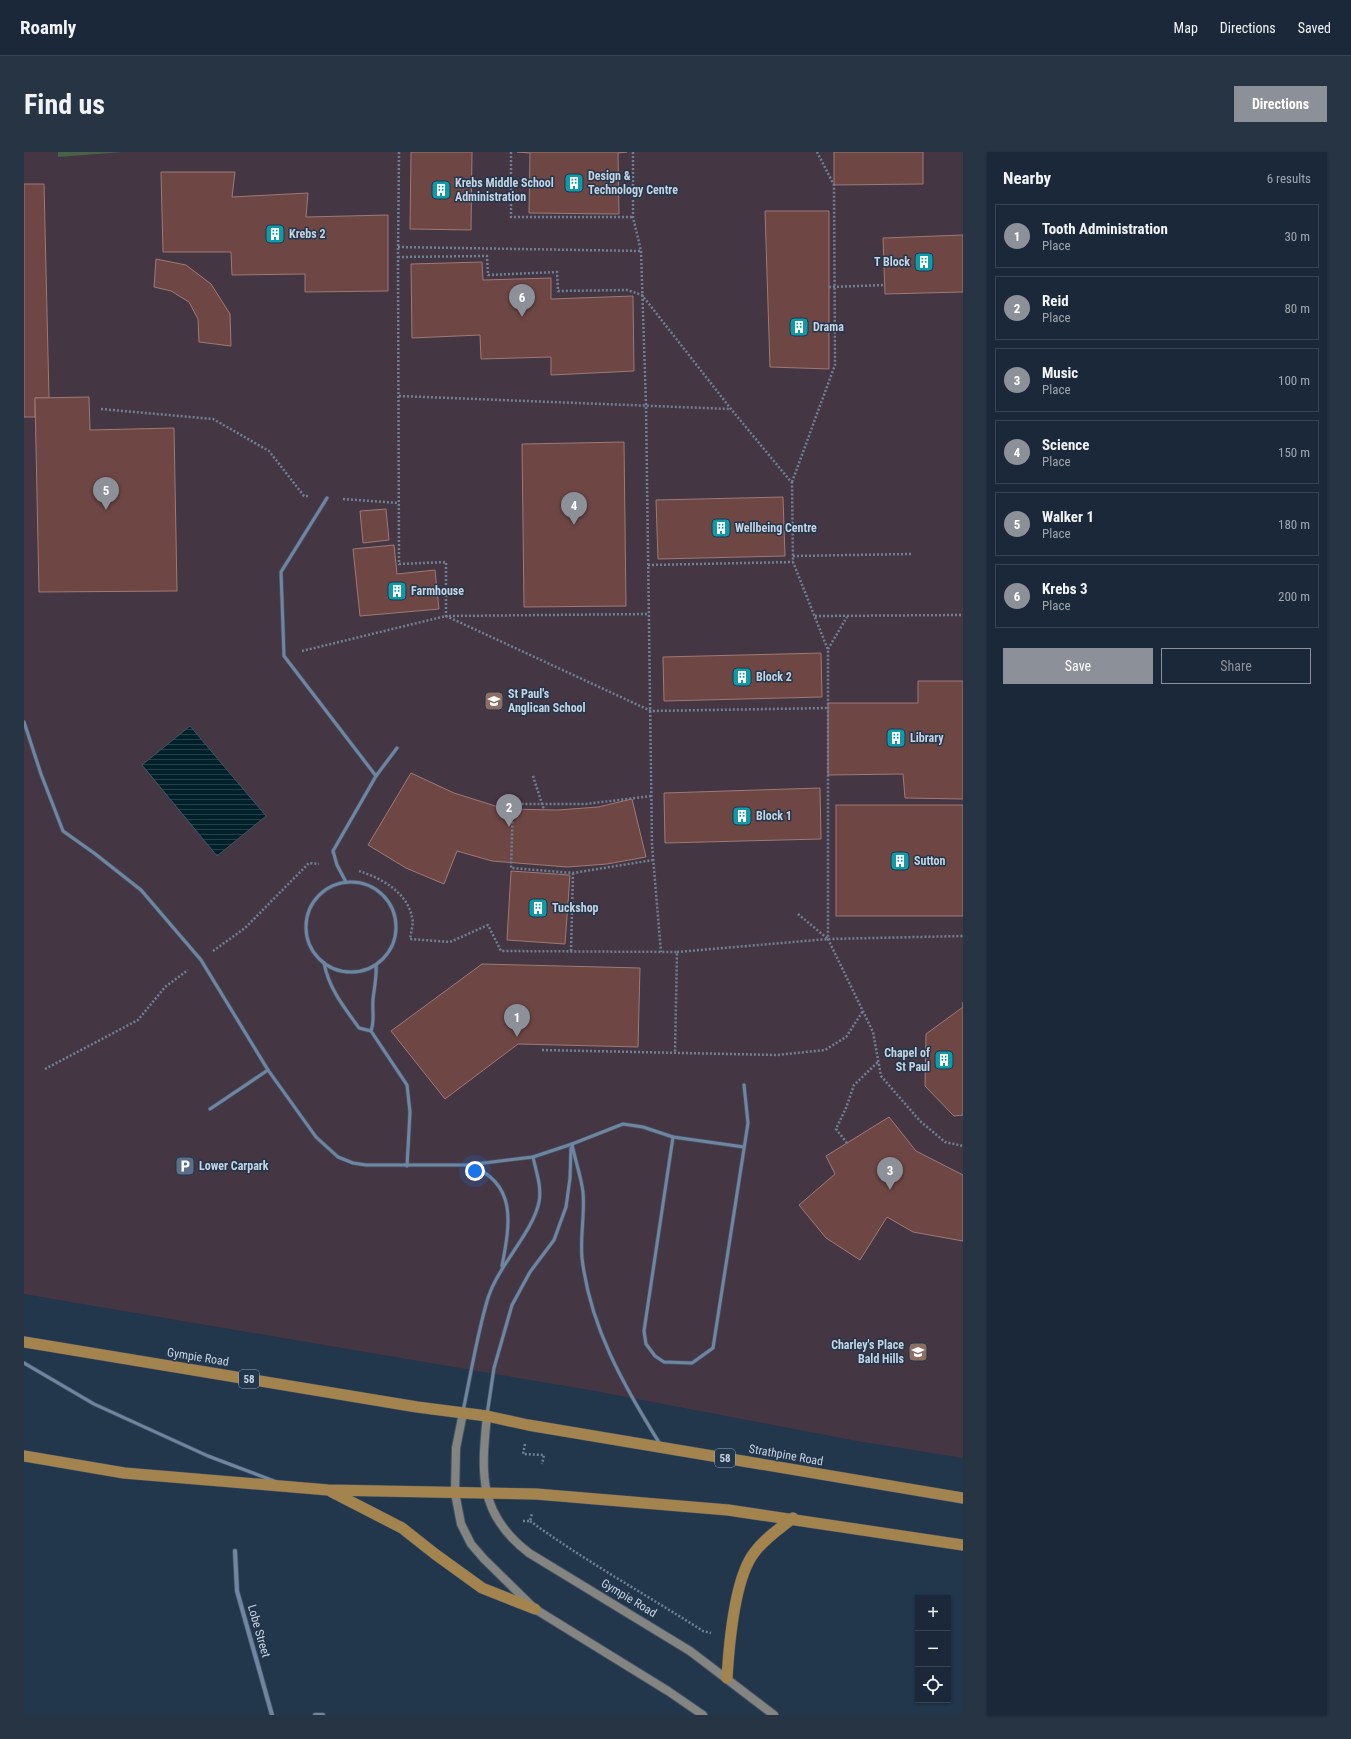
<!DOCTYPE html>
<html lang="en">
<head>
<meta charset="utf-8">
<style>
  :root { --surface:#1a2839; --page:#273444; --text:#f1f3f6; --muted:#9fa6ae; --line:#384453; --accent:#8c9099 }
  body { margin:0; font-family:"Roboto Condensed",sans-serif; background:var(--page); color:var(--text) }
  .controls { position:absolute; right:12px; bottom:12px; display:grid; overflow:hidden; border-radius:0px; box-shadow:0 1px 3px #0004 }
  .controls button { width:36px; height:36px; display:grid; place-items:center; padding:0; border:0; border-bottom:1px solid var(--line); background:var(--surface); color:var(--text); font:20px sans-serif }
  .you { position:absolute; left:451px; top:1019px; width:14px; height:14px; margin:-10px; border:3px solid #fff; border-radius:50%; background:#1a73e8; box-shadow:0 0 0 6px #1a73e833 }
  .badge { display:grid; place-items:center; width:26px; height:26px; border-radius:50%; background:var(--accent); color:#fff; font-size:13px; font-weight:700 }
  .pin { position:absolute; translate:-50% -33px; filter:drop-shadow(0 1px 2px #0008) }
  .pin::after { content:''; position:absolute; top:21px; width:14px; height:12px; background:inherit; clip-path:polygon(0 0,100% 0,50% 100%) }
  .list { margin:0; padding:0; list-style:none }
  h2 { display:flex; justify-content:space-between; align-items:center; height:52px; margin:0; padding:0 16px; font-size:17px }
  h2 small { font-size:13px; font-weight:400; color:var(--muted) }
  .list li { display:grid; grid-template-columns:26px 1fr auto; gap:12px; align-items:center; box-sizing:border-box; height:64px; margin:0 8px 8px; padding:0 8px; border:1px solid var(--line); border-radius:0px }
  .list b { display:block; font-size:15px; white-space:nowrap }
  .list p { margin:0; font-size:13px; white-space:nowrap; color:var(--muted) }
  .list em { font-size:13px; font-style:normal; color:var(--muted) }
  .actions { display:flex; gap:8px; padding:12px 16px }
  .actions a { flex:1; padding:9px 0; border:1px solid var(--accent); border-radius:0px; text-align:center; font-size:14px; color:var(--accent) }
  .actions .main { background:var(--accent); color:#fff }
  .icon { flex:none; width:22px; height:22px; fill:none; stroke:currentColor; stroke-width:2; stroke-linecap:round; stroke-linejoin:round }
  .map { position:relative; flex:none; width:939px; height:1563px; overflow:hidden; border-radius:0px }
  header { display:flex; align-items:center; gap:24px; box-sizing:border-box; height:56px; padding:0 20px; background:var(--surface); border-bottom:1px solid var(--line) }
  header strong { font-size:19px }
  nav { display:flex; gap:22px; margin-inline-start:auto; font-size:14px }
  .intro { display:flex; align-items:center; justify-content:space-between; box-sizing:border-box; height:96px; padding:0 24px }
  h1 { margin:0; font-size:28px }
  .button { padding:10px 18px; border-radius:0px; background:var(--accent); color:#fff; font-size:14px; font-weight:700 }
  main { display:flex; gap:24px; padding:0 24px }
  aside { flex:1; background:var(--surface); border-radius:0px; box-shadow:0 1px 3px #0004 }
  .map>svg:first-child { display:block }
</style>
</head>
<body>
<header>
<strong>Roamly</strong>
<nav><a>Map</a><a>Directions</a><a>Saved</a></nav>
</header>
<div class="intro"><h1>Find us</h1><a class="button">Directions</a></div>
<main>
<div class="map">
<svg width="939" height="1563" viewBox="0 0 939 1563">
  <defs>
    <pattern id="water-rules" width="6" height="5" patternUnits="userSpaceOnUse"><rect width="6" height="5" fill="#00202a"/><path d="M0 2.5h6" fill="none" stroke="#244049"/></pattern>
  </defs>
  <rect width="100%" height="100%" fill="#22364c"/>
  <path fill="#453644" d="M0 0H939V1306L833 1289 571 1239 0 1142Z"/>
  <path fill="#496049" d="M34 0H99L34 5Z"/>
  <path fill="url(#water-rules)" stroke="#3c5661" d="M166 574 242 664 193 704 118 613Z"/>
  <g fill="#6e4745" stroke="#9e7976">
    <path d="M387 0H448L447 78 386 77Z"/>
    <path d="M493 0H603L594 1 595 62 505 61 506 1Z"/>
    <path d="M810 0H899V32L810 33Z"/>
    <path d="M137 20H211L208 45 284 41 282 65 364 63V139L281 140V122L208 123 207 100H139Z"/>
    <path d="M0 32H20L25 246H11V265H0Z"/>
    <path d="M741 59H805V217L746 215Z"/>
    <path d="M939 83V140L861 142 859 86Z"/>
    <path d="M132 107 162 113 187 132 206 162 207 194 175 190 174 167 165 150 147 139 130 135Z"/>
    <path d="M458 110 459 128 527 126V147L609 144 610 219 527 223V205L457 207 456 183 388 186 387 112Z"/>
    <path d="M65 245 66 278 150 276 153 439 15 440 11 246Z"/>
    <path d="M600 290 602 454 500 455 498 292Z"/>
    <path d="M759 345 761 404 634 407 632 348Z"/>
    <path d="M362 357 365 388 339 391 336 359Z"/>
    <path d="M370 393 373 422 411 418 415 457 336 464 329 397Z"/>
    <path d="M797 501 798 545 640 549 639 505Z"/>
    <path d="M894 529H939V647L881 646 879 622 804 623V551H894Z"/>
    <path d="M387 621 430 641 481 657 534 658 574 655 608 647 622 705 583 712 543 715 468 709 433 699 420 732 382 716 344 693Z"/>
    <path d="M796 636 797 687 641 691 640 641Z"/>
    <rect x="812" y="653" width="127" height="111"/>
    <path d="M487 719 546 723 541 792 483 788Z"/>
    <path d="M458 812 616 816 614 895 494 892 421 947 367 879Z"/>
    <path d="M939 850V963L930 964 901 934 902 882 939 855Z"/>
    <path d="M865 965 892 999 939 1023V1089L889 1080 863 1065 836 1108 802 1086 775 1053 811 1022 802 1004Z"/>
  </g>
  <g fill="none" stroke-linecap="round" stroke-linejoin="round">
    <defs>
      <g id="service">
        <path d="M303 346 257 420 260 504 352 624 309 699 313 713 322 730"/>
        <path d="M0 570 17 622 39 679 70 701 117 738 177 808 244 918 292 985 314 1005 329 1011 342 1013H444L509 1005 548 992 599 972 619 975 649 985"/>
        <path d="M352 624 373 596"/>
        <circle cx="327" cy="775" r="45"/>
        <path d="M300 811C305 837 320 855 335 876L347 879 383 933 386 960 383 1014"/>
        <path d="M347 879C351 867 348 859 349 848 350 836 353 825 352 813"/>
        <path d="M186 957 244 918"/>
        <path d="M548 992C551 1008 557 1024 559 1040 561 1062 556 1084 558 1106 566 1175 600 1234 636 1292"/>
        <path d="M720 995 649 985 620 1179 622 1192 631 1204 640 1210 668 1211 689 1196 724 971 720 933"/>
        <path d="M445 1013C494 1031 486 1072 478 1114"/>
        <path d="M0 1211 70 1252 184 1304 250 1329"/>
        <path d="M439 1259C447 1222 453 1182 464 1146 474 1114 509 1080 515 1050 518 1035 512 1019 509 1005"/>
        <path d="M463 1263 470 1216 488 1153 506 1120 530 1088 542 1055 546 1026 547 996"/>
      </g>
      <g id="minor">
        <path d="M211 1399 213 1439 248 1563"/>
        <path d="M291 1563H299"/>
      </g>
      <g id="secondary">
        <path d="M439 1261 432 1296 431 1341 437 1372 447 1392 460 1407 511 1457 644 1539 679 1563"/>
        <path d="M463 1264C457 1322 454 1362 505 1401L666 1499 750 1563"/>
      </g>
      <g id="trunk">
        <path d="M0 1190 393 1255 463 1264 504 1273 939 1346"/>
        <path d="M0 1304 100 1321 304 1338 512 1342 704 1358 939 1393"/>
        <path d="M308 1340 378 1376 411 1402 458 1436 511 1457"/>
        <path d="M703 1526C705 1493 710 1427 730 1401 740 1387 755 1377 769 1366"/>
      </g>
    </defs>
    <use href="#service" stroke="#435466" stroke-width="4.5"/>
    <use href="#minor" stroke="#435466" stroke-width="5.5"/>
    <use href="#secondary" stroke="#435466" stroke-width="10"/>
    <use href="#trunk" stroke="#435466" stroke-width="12"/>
    <g stroke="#708093" stroke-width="2.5" stroke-dasharray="2 2" stroke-linecap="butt">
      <path d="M375 0 374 105 375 412 422 410V464L625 462"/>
      <path d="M487 0V65H609"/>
      <path d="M609 0V65L617 99 622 253 628 693 637 800"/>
      <path d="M374 95 617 99"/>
      <path d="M374 105 463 104 464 123 533 120 534 139 603 138 618 143 707 257 768 331 769 410 804 498V787L849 880 857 924 896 969 921 990 939 994"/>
      <path d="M805 135 861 133"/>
      <path d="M375 244 706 257"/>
      <path d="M77 257 189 267 245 299 280 344H286"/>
      <path d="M768 330 811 213 810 33 793 0"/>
      <path d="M319 347 375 351"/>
      <path d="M769 404 887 402"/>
      <path d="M624 413 769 410"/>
      <path d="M791 464 939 463"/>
      <path d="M804 497 823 465"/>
      <path d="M278 499 422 464 627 559 804 556"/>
      <path d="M509 624 520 658"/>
      <path d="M627 644 562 652H489L487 716 549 721 629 708"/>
      <path d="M335 719C357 726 383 740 388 765 390 771 387 780 386 787L426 790 464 773 477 799 653 800 651 901"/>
      <path d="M774 762 804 787"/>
      <path d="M189 799 221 776 285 711 295 712"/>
      <path d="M547 799 549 721"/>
      <path d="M653 800 804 787 939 784"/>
      <path d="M518 898 753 903 801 898 822 885 839 859"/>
      <path d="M21 917 114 868 141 835 164 818"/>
      <path d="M823 991 812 977 822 956 830 933 854 910"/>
      <path d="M501 1292 499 1302 520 1303 518 1312"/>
      <path d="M499 1369H506L508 1361"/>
      <path d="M506 1369C561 1409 621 1442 679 1479L687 1481"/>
    </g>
    <use href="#service" stroke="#7086a0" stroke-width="3"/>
    <use href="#minor" stroke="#7086a0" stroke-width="4"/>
    <use href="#secondary" stroke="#848581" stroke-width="8"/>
    <use href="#trunk" stroke="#a4844e" stroke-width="11"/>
  </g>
  <defs>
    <symbol id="building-square" viewBox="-11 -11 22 22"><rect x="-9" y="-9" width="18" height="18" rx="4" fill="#0f9aa8" stroke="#22364c"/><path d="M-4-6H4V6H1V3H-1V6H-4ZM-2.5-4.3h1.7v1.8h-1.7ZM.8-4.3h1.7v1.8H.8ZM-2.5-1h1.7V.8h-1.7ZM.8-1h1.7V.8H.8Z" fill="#fff"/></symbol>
    <symbol id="school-square" viewBox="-11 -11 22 22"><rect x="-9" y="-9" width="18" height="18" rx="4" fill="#8d6e63" stroke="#22364c"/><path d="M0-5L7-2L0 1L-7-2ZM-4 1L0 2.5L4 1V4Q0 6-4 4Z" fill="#fff"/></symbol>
    <symbol id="parking-square" viewBox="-11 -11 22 22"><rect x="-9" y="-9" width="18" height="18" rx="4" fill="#5c6f8a" stroke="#22364c"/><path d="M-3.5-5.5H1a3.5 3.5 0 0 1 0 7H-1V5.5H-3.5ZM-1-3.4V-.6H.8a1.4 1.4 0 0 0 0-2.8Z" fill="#fff"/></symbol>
  </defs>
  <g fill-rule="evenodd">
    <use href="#building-square" x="539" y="20" width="22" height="22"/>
    <use href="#building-square" x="406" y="27" width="22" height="22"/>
    <use href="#building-square" x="240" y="71" width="22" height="22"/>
    <use href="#building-square" x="889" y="99" width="22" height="22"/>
    <use href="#building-square" x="764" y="164" width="22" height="22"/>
    <use href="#building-square" x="686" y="365" width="22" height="22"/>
    <use href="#building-square" x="362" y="428" width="22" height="22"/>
    <use href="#building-square" x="707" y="514" width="22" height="22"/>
    <use href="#school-square" x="459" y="538" width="22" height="22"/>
    <use href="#building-square" x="861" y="575" width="22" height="22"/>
    <use href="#building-square" x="707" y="653" width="22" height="22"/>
    <use href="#building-square" x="865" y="698" width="22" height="22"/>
    <use href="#building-square" x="503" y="745" width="22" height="22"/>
    <use href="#building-square" x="909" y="897" width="22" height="22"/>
    <use href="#parking-square" x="150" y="1003" width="22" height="22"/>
    <use href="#school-square" x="883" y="1189" width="22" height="22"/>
  </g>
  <g text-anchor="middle" stroke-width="3" stroke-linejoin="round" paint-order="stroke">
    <g fill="#22364c" stroke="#96a4b4" stroke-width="1">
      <rect x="215" y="1218" width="20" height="18" rx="3"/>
      <rect x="691" y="1297" width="20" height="18" rx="3"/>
    </g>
    <g font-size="11" font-weight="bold" fill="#c7d3e1">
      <text x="225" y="1231">58</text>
      <text x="701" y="1310">58</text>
    </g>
    <g font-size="12" font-weight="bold" fill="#c7d3e1" stroke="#22364c" text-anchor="start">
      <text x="564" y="28">Design &amp;<tspan x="564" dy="14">Technology Centre</tspan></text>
      <text x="431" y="35">Krebs Middle School<tspan x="431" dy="14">Administration</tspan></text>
      <text x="265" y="86">Krebs 2</text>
      <text x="886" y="114" text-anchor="end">T Block</text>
      <text x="789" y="179">Drama</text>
      <text x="711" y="380">Wellbeing Centre</text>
      <text x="387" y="443">Farmhouse</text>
      <text x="732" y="529">Block 2</text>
      <text x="484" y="546">St Paul's<tspan x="484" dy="14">Anglican School</tspan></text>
      <text x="886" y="590">Library</text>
      <text x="732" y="668">Block 1</text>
      <text x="890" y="713">Sutton</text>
      <text x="528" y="760">Tuckshop</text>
      <text x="906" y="905" text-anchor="end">Chapel of<tspan x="906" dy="14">St Paul</tspan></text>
      <text x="175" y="1018">Lower Carpark</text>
      <text x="880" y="1197" text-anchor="end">Charley's Place<tspan x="880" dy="14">Bald Hills</tspan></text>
    </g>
    <g font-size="12" fill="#c7d3e1" stroke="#22364c">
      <text transform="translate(174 1205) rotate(9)" y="4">Gympie Road</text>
      <text transform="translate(762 1303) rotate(10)" y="4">Strathpine Road</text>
      <text transform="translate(605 1446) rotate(31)" y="4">Gympie Road</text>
      <text transform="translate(235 1479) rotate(74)" y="4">Lobe Street</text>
    </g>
  </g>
</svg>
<div class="controls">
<button>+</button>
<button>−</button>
<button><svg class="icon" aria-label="locate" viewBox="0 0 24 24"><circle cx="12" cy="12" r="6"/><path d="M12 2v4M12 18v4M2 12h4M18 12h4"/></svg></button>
</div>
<div class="you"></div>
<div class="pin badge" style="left:493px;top:885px">1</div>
<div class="pin badge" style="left:485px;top:675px">2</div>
<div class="pin badge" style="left:866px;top:1038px">3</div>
<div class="pin badge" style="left:550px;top:373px">4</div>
<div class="pin badge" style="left:82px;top:358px">5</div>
<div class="pin badge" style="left:498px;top:165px">6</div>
</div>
<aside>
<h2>Nearby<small>6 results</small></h2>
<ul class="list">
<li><span class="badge">1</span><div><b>Tooth Administration</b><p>Place</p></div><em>30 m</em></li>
<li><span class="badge">2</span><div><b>Reid</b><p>Place</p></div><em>80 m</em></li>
<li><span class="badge">3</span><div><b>Music</b><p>Place</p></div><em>100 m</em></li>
<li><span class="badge">4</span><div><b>Science</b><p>Place</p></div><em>150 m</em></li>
<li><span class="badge">5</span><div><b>Walker 1</b><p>Place</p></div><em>180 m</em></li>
<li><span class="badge">6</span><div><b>Krebs 3</b><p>Place</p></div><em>200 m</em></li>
</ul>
<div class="actions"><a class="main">Save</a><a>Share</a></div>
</aside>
</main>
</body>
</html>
